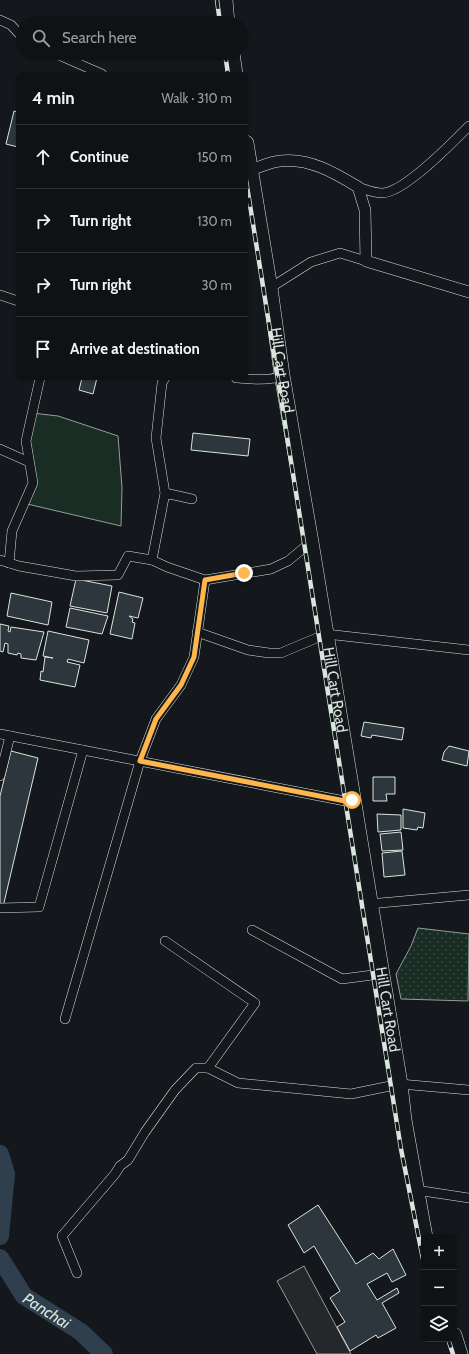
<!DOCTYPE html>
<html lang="en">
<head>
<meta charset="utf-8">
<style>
  :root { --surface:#0f1215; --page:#181b1e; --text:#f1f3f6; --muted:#9b9ea0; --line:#2f3234 }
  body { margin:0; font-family:Cabin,sans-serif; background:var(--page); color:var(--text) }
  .controls { position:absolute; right:12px; bottom:12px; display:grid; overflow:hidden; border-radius:6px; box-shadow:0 1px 3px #0004 }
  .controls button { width:36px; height:36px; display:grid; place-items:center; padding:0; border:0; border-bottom:1px solid var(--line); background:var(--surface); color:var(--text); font:20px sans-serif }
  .stop { position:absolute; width:12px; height:12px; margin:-9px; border:3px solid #ffb74d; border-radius:50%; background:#fff }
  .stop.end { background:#ffb74d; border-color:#fff; box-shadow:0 1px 4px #0008 }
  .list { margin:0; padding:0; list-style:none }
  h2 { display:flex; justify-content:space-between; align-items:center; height:52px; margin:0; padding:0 16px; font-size:17px }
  h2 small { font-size:13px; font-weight:400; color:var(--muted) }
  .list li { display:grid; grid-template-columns:26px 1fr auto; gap:12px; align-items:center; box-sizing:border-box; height:64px; padding:0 16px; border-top:1px solid var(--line) }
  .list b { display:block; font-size:15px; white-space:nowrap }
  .list em { font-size:13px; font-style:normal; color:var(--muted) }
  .icon { flex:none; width:22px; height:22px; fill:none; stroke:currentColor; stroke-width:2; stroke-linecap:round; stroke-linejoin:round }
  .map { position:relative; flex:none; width:469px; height:1354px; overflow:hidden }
  .search { position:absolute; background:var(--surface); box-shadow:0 1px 3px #0004; left:16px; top:16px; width:232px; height:44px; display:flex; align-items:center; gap:10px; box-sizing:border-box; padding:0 14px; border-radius:22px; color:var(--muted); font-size:15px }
  .panel { position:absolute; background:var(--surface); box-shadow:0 1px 3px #0004; left:16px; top:72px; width:232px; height:308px; border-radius:6px }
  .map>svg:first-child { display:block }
</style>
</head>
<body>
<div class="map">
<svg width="469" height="1354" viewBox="0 0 469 1354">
  <defs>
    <pattern id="green-dots" width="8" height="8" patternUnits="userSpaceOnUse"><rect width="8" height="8" fill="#1a2d24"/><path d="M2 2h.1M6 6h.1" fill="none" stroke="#3b4b43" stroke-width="1.8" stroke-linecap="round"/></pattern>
  </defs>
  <rect width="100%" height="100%" fill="#14181c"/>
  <path fill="url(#green-dots)" stroke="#939e99" d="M418 928 469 934 468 1001 401 999 396 974 411 946Z"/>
  <path fill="#1a2d24" stroke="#939e99" d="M32 413 58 416 118 436 122 488 121 526 23 503 33 483 26 441Z"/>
  <path fill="#24282b" stroke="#939e99" d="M304 1266 351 1354H317L277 1281Z"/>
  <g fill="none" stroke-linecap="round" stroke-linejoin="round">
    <g stroke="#2f3f4d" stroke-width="18">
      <path d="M0 1154 6 1174 0 1236"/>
      <path id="s1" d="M0 1258 24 1296 81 1332 104 1354"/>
    </g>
  </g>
  <g fill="#2c363c" stroke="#d8e6dc">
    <path d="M14 111 18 112V147L6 144Z"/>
    <path d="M82 378H97L93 394 79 390Z"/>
    <path d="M193 433 250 439 248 456 191 450Z"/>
    <path d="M76 579 112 586 107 613 70 606Z"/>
    <path d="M119 592 143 598 138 618 129 616 133 619 132 622 135 623 132 639 110 634Z"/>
    <path d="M11 593 52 602 48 625 7 616Z"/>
    <path d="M70 608 108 616 102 634 66 627Z"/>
    <path d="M0 624 9 626 8 631 10 632 11 627 44 632 36 660 21 658V654L18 653 17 655 8 653V644L5 643 3 652 0 651Z"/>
    <path d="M48 631 89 640 84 663 68 659 67 662 80 665 75 687 40 680 41 671 43 672 45 657 53 658 43 656Z"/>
    <path d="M364 722 404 728 402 740 372 735 371 738 361 736Z"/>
    <path d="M449 746 469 751 467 766 442 760 444 752Z"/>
    <path d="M11 751 38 758 3 907H0V796Z"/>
    <path d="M373 777H395V794H386L387 801H373Z"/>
    <path d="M403 809 425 813 423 828 418 827 417 830 403 828Z"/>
    <path d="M377 814 401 815V830L378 832Z"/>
    <path d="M401 832 403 850 382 851 380 834Z"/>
    <path d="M402 851 405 875 384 877 382 853Z"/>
    <path d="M318 1205 356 1264 373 1253 379 1259 393 1249 406 1275 392 1282 387 1273 367 1284 377 1300 397 1288 399 1293 382 1303 396 1328 378 1338 376 1335 350 1351 337 1327 345 1322 330 1298 340 1291 314 1246 304 1253 288 1225Z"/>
  </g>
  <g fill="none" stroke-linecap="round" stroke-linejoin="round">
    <defs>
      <g id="minor">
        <path d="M0 20 11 25 23 38"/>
        <path d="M54 53 102 74"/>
        <path d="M358 187C365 189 374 193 382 193 404 193 453 142 469 126"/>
        <path d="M270 288 311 262 340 253 366 261"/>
        <path d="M0 295 18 301"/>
        <path d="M165 378 162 383 156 438 165 493"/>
        <path d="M236 378C246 379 273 382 282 375"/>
        <path d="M0 449 29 462"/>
        <path d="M0 560 19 566 76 576 118 575 128 556 152 560 165 493 192 499"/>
        <path d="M152 560 167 567 205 580"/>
        <path d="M9 563 12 531 33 483 26 441 40 378"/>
        <path d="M197 632 248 650 269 653H281L326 634 469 650"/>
        <path d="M0 734 345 801 352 800"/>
        <path d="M0 776 10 736"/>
        <path d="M369 904 469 895"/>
        <path d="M0 908 39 907 83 750"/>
        <path d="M252 930 342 979 380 974"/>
        <path d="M165 941 255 1003 208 1068 238 1083 351 1094 400 1084 469 1090"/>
        <path d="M65 1019 140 761 156 719 181 685 194 657 205 580 271 569 288 561 311 542"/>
        <path d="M416 1190 469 1198"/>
        <path d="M77 1273 62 1236 115 1174 120 1166 128 1160 145 1132 175 1090 196 1068H208"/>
      </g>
      <path id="tertiary" d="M250 170C260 167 270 162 280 161 308 157 335 173 358 187L365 210 366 261 469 292"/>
      <g id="trunk">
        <path d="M225 0 227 23"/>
        <path d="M232 53 235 74"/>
        <path id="s2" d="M246 143 270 288 282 375 311 542 400 1084 404 1120 425 1237"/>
        <path d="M454 1335 460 1354"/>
      </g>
    </defs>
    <use href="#minor" stroke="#d8e6dc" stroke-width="10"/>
    <use href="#tertiary" stroke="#d8e6dc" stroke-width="12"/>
    <use href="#trunk" stroke="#d8e6dc" stroke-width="16"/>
    <use href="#minor" stroke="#14181c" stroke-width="9"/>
    <use href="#tertiary" stroke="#14181c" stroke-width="11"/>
    <use href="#trunk" stroke="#14181c" stroke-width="15"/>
    <defs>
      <g id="rail">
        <path d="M217 0 220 23"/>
        <path d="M225 53 228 74"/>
        <path d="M246 180 401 1149 424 1264"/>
        <path d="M448 1339 453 1354"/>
      </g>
    </defs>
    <use href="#rail" stroke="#d8e6dc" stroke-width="4.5"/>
    <use href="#rail" stroke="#14181c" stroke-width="3" stroke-dasharray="9" stroke-linecap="butt"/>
  </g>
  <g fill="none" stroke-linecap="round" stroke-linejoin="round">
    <path stroke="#ffb74d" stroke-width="5" d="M244 573 205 580 194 657 181 685 156 719 140 761 345 801 352 800"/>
  </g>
  <g text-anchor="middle" stroke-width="3" stroke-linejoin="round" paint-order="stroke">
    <g font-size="15" fill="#d8e6dc" stroke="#14181c">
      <text dy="5" stroke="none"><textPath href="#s2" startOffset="230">Hill Cart Road</textPath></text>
      <text dy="5" stroke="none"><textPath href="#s2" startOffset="554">Hill Cart Road</textPath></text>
      <text dy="5" stroke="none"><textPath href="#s2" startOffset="878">Hill Cart Road</textPath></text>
    </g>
    <g font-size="16" font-style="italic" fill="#d8e6dc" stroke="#14181c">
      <text dy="6" stroke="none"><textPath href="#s1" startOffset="72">Panchai</textPath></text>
    </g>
  </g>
</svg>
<div class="controls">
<button>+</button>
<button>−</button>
<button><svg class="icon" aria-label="layers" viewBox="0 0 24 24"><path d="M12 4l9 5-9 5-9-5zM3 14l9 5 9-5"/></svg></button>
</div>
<div class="stop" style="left:352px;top:800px"></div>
<div class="stop end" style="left:244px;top:573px"></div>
<div class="search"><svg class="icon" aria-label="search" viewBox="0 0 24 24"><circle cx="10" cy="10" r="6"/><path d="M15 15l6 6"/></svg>Search here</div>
<section class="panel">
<h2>4 min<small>Walk · 310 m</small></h2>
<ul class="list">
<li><svg class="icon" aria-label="ahead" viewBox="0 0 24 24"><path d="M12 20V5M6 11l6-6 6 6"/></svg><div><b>Continue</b></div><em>150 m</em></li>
<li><svg class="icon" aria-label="right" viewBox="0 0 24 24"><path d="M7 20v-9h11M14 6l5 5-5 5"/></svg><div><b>Turn right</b></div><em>130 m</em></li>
<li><svg class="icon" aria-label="right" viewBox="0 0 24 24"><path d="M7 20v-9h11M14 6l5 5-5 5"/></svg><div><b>Turn right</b></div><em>30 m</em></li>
<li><svg class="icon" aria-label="arrive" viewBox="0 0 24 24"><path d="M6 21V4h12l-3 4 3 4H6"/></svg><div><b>Arrive at destination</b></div></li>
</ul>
</section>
</div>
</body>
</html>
